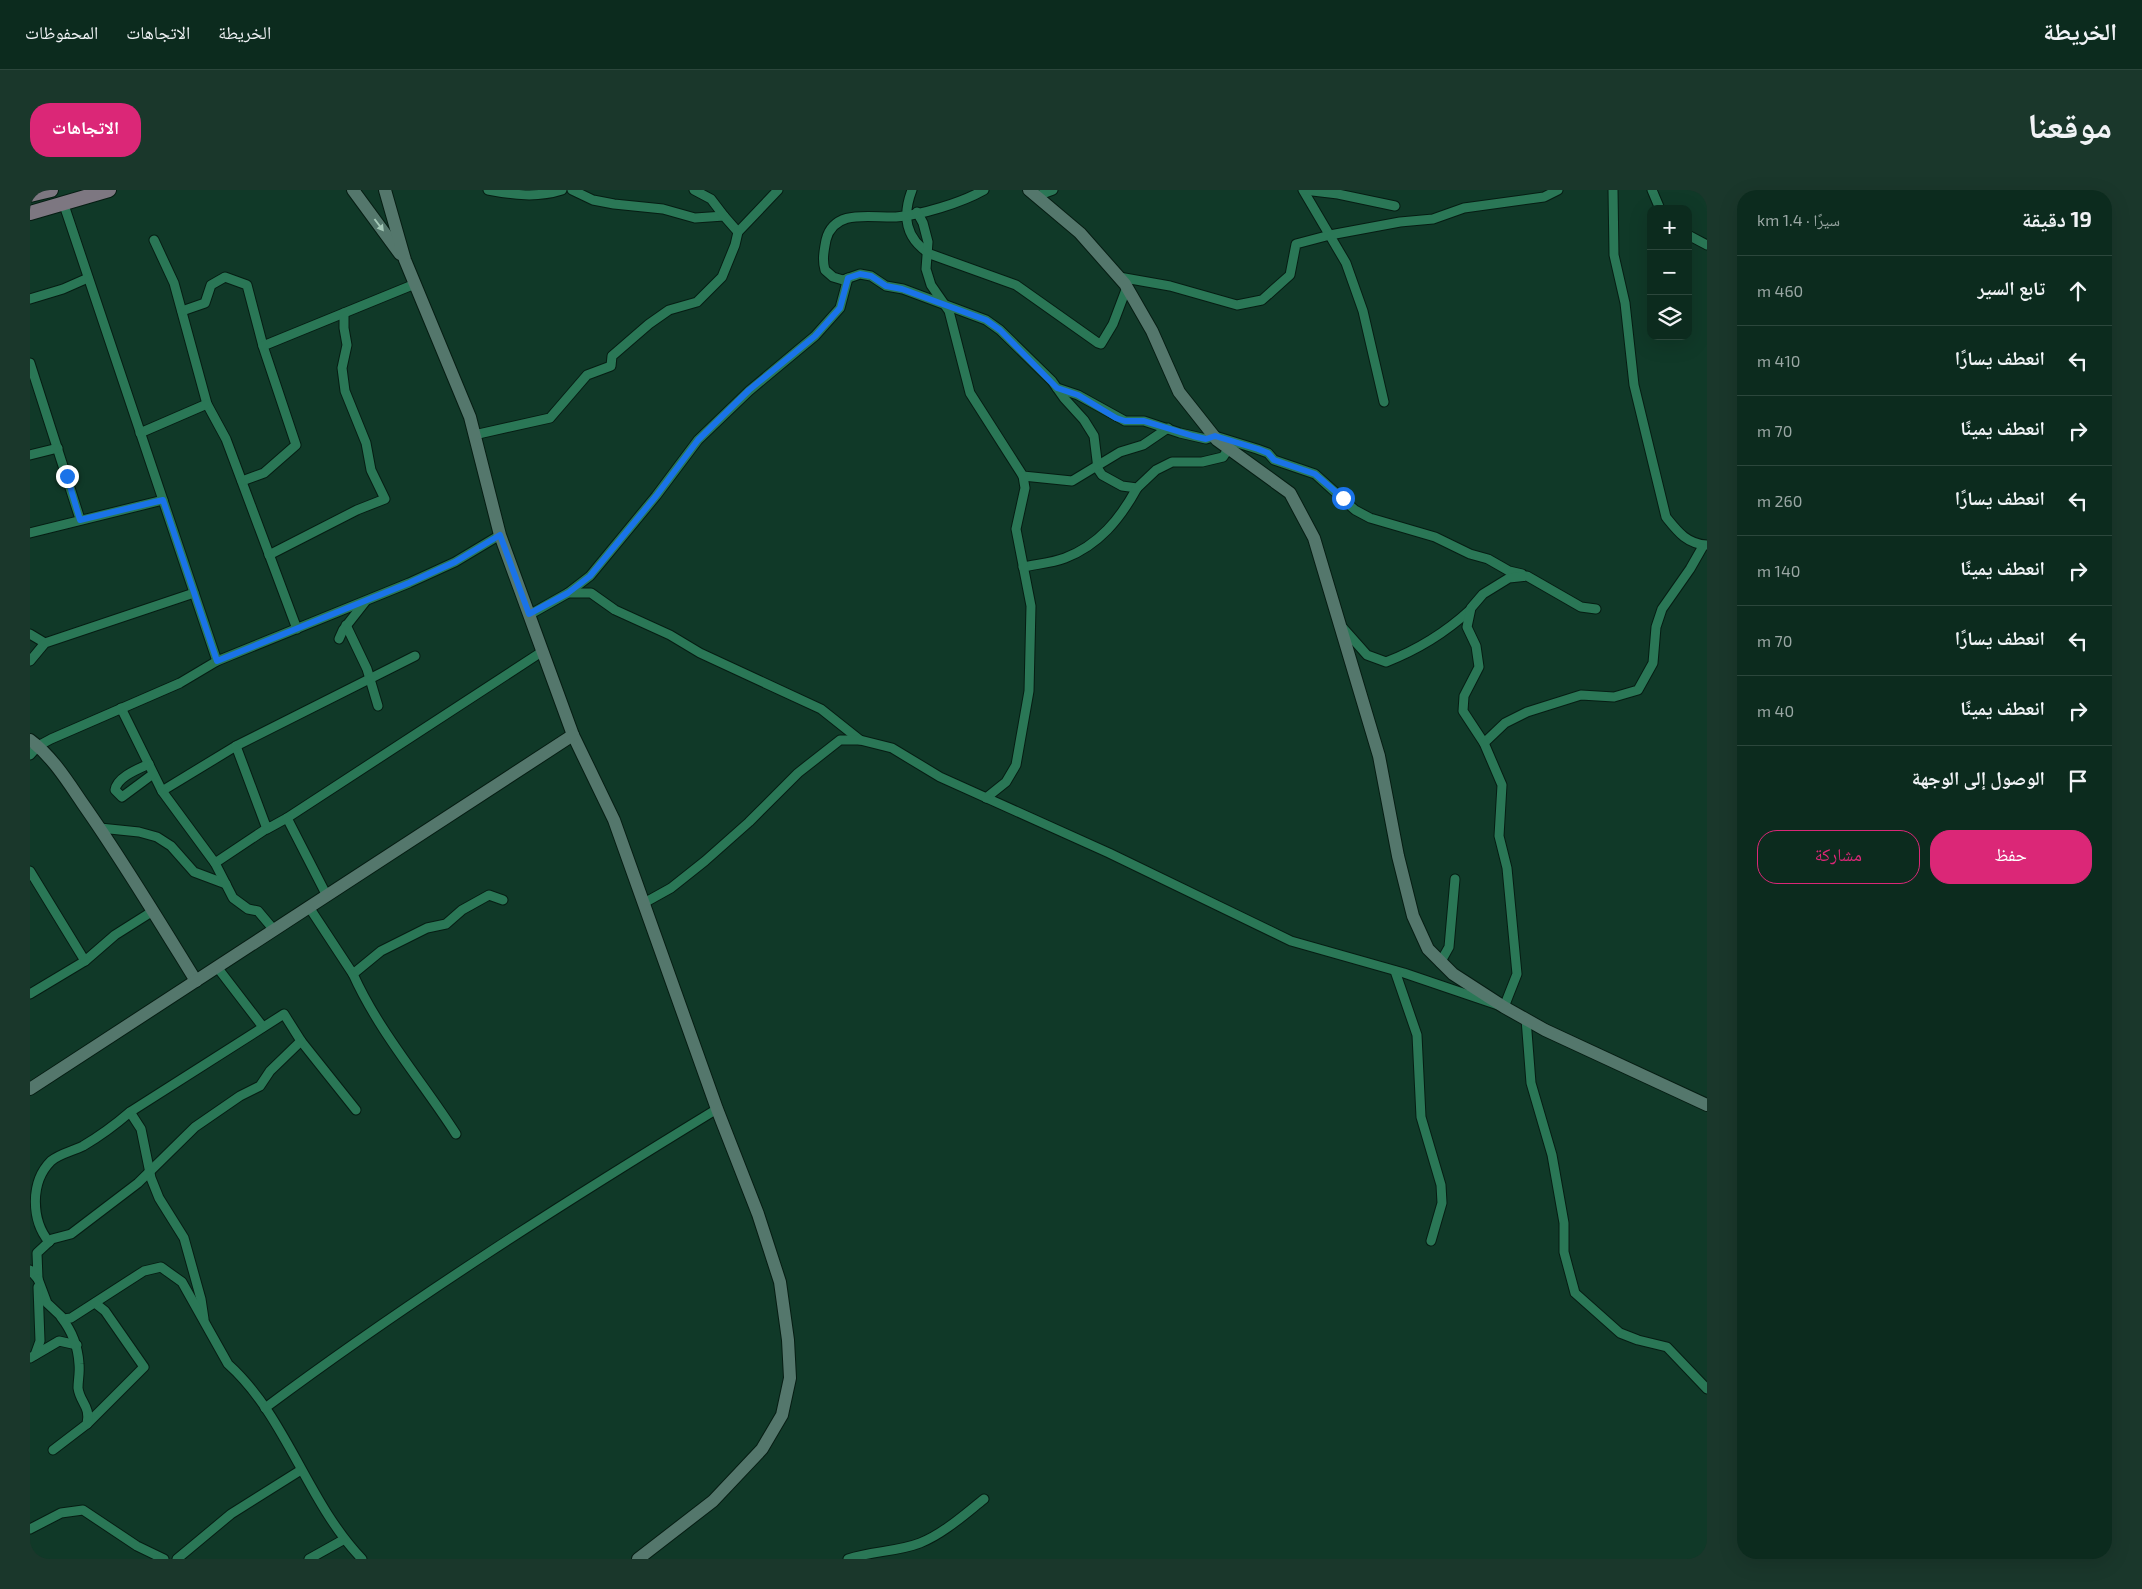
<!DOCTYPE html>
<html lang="ar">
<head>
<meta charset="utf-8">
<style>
  :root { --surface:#0c2b1e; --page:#1a372b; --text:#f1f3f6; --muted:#9aa7a4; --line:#2c473c; --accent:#db2777 }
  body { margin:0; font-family:"Exo 2","Noto Naskh Arabic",sans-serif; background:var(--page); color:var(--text); direction:rtl }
  .controls { position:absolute; right:15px; top:15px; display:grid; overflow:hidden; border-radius:10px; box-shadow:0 5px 20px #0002 }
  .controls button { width:45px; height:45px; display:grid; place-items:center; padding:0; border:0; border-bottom:1px solid var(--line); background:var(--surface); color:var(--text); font:25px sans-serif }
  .stop { position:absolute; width:15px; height:15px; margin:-11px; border:4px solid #1a73e8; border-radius:50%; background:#fff }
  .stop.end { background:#1a73e8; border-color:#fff; box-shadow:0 1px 5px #0008 }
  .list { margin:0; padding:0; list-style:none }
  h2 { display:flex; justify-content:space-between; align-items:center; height:65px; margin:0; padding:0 20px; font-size:21px }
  h2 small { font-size:16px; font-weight:400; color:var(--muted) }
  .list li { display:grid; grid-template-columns:32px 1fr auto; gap:15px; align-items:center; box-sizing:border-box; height:70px; padding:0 20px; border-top:1px solid var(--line) }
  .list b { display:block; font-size:19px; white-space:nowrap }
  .list em { font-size:16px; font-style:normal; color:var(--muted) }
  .actions { display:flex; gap:10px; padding:15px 20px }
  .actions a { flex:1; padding:11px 0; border:1px solid var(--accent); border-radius:20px; text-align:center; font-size:18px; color:var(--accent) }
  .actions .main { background:var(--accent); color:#fff }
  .icon { flex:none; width:28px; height:28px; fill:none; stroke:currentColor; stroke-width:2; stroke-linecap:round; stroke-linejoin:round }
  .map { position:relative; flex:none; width:1677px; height:1369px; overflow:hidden; direction:ltr; border-radius:20px }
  header { display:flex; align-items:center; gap:30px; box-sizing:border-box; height:70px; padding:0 25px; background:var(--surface); border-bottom:1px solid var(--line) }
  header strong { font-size:24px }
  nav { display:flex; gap:28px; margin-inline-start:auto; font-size:18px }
  .intro { display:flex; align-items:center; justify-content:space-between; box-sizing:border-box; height:120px; padding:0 30px }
  h1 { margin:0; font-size:35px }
  .button { padding:12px 22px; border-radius:20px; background:var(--accent); color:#fff; font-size:18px; font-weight:700 }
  main { display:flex; gap:30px; padding:0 30px }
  aside { flex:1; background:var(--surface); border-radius:20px; box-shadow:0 5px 20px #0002 }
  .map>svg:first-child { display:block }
</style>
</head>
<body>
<header>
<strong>الخريطة</strong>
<nav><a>الخريطة</a><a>الاتجاهات</a><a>المحفوظات</a></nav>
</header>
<div class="intro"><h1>موقعنا</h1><a class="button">الاتجاهات</a></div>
<main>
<aside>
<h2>19 دقيقة<small>سيرًا · 1.4 km</small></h2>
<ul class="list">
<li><svg class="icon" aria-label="ahead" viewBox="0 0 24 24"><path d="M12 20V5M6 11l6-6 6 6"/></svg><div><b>تابع السير</b></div><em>460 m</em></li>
<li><svg class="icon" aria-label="left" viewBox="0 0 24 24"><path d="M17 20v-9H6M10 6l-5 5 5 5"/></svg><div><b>انعطف يسارًا</b></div><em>410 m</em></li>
<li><svg class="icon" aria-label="right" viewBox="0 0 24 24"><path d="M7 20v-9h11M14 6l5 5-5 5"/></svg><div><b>انعطف يمينًا</b></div><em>70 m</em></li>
<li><svg class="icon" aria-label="left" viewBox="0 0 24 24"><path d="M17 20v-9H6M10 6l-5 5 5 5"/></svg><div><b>انعطف يسارًا</b></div><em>260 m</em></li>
<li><svg class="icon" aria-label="right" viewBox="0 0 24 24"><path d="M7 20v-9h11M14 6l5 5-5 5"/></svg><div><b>انعطف يمينًا</b></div><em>140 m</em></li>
<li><svg class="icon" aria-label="left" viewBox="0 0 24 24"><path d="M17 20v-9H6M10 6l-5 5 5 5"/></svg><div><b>انعطف يسارًا</b></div><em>70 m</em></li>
<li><svg class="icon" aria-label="right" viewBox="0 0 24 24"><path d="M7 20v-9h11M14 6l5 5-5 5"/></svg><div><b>انعطف يمينًا</b></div><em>40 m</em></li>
<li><svg class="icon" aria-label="arrive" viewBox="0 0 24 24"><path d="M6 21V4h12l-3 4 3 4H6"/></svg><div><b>الوصول إلى الوجهة</b></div></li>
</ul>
<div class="actions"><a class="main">حفظ</a><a>مشاركة</a></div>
</aside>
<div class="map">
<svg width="1677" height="1369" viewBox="0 0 1677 1369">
  <rect width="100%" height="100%" fill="#103928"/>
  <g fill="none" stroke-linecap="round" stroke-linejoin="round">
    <defs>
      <g id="street">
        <path d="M458 0C484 5 507 8 532 0"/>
        <path d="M542 0 563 10 584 14 633 19 665 28 694 26 708 42"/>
        <path d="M664 0 681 9 694 26"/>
        <path d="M882 0C872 26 875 48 900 64L986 95 1068 153 1071 154 1083 134 1097 97"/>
        <path d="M954 0C931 13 891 25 866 27 841 28 804 18 796 50 794 61 792 70 795 80L803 87 813 90 830 84 841 86 856 96 873 99 956 130 970 140 1022 191 1034 208 1054 230 1064 246 1068 279 1072 285 1092 296 1107 298 1126 280 1142 272H1172L1193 267 1199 258"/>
        <path d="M1273 0 1316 73 1333 121 1354 212"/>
        <path d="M1274 0 1308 4 1365 16"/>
        <path d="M1583 0 1584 65 1595 113 1604 195 1636 327C1648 342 1657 354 1677 355"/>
        <path d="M1622 0 1630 19"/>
        <path d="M1007 6 1023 0"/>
        <path d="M34 15 187 471"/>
        <path d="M887 22 893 33 898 52 896 79 901 95 919 121 940 203 993 286 1042 291 1090 262 1113 255 1138 238"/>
        <path d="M1658 45 1677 55"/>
        <path d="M124 50 144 93 177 214 196 249 267 439"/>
        <path d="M1089 87 1140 96 1207 115 1232 110 1260 85 1266 54 1300 45 1370 32 1403 29 1434 18 1514 7 1528 0"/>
        <path d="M0 109 33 99 58 88"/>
        <path d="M152 121 175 113 181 95 195 87 217 95 233 156"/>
        <path d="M0 173 50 329"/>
        <path d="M1027 198 1048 205 1095 231H1114L1150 243 1176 249 1185 246 1227 259 1238 263 1244 270 1285 284 1325 320 1340 328 1405 347 1440 364 1458 369 1479 381 1492 384"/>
        <path d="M110 243 177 214"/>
        <path d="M444 245 520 228 557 185 581 176 582 166 619 134 639 120 667 112 692 87 705 55 708 42 748 0"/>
        <path d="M0 265 28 258"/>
        <path d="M212 291 234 283 266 255 233 156 385 94"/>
        <path d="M0 343 133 310"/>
        <path d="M239 365 327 320 355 309 341 280 336 253 315 201 312 178 317 155 314 138V123"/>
        <path d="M993 377C1007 374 1022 373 1035 368 1069 355 1090 329 1107 298"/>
        <path d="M538 403 560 386 626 306 668 250 719 201 785 146 810 118 818 88"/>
        <path d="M499 425 538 403H561L585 420 640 445 670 463 791 519 830 550"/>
        <path d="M316 435 337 479 348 516"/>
        <path d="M1313 438 1337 465 1356 472C1387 460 1415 443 1440 420"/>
        <path d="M0 444 15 453"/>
        <path d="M309 449 313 440 335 412"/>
        <path d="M0 471 15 453 164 403"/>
        <path d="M91 518 132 601 206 556 237 639 257 628 297 706"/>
        <path d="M1454 553 1475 533 1497 522 1551 505 1584 507 1608 500 1623 473 1626 437 1632 419 1660 379 1672 358"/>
        <path d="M206 556 385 466"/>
        <path d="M0 565 8 556 21 549 150 493 187 471 379 393 425 372 470 345"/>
        <path d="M119 574C108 579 87 587 85 600L92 607 123 584"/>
        <path d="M132 601 185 673 239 637"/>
        <path d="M956 608 976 592 986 575 999 501 1001 416 986 339 995 298 993 286"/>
        <path d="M257 628 513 461"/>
        <path d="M70 638 109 642 127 647 141 656 164 682 196 694"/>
        <path d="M185 673 203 708 218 719 228 721 244 740"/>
        <path d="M0 681 55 771 0 804"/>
        <path d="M614 713 641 698 675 671 719 632 768 583 810 550H830L862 558 910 587 1079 663 1261 751 1374 783 1474 817 1487 784 1477 678 1469 646 1472 595 1454 553 1433 521 1434 506 1449 477 1446 456 1437 437 1441 418 1453 404 1479 388 1497 386 1551 417 1566 419"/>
        <path d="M279 717 323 784 351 761 397 738 416 734 432 720 459 705 473 710"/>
        <path d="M55 771 85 745 123 721"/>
        <path d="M1410 773 1419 757 1425 689"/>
        <path d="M187 777 233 837"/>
        <path d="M1365 781 1387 845 1391 927 1411 995 1412 1013 1401 1051"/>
        <path d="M323 784C349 842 392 891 426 944"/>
        <path d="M1496 829 1501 893 1522 965 1534 1033V1062L1545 1103 1590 1143 1608 1150 1637 1157 1677 1199"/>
        <path d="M100 922 111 939 121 988 129 1008 154 1048 171 1109 174 1129"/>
        <path d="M19 1052C1 1030 0 992 21 971 29 964 43 961 53 956 70 946 85 935 100 922L254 824 271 851 326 920"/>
        <path d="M0 1080 8 1089 7 1063 22 1049 41 1044 108 993 165 937 210 906 230 896 240 881 271 851"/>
        <path d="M8 1089 17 1113 34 1129 41 1128 114 1081 131 1077 152 1092 198 1174C257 1227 277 1312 332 1369"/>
        <path d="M5 1165 10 1151 8 1097"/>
        <path d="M0 1168 29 1151 47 1155"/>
        <path d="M235 1218C380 1110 533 1013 687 919"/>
        <path d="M57 1234 114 1177 75 1121 65 1113"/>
        <path d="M23 1260 57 1234C61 1216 50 1213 48 1198 48 1190 50 1182 49 1174 48 1155 42 1141 31 1127"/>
        <path d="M0 1339 31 1323 53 1320 107 1356 134 1369"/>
        <path d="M147 1369 201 1324 271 1280"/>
        <path d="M279 1369 313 1350"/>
        <path d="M818 1369C841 1361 867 1362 890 1353 913 1344 935 1324 954 1309"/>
      </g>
      <g id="secondary">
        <path d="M323 0 370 64"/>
        <path d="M355 0 375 70 440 227 470 345 543 545 584 630 687 919 728 1024 750 1092 758 1150 760 1188 752 1225 732 1259 683 1311 608 1369"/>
        <path d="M999 0 1050 43 1095 94 1122 141 1149 202 1187 250 1260 303 1284 348 1349 566 1368 666 1383 726 1398 759 1423 784 1474 817 1515 840 1677 915"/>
        <path d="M0 550C22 566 38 592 53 614 93 671 129 731 166 791"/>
        <path d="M0 899 543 545"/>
      </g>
      <g id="primary">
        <path d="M0 5 21 0"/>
        <path d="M0 23 79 0"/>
      </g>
    </defs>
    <use href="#street" stroke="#061d13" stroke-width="11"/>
    <use href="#secondary" stroke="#061d13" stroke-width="14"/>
    <use href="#primary" stroke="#061d13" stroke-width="16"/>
    <use href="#street" stroke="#2a7756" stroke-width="9"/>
    <use href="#secondary" stroke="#54776c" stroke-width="12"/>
    <use href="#primary" stroke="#7d7781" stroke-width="14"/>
  </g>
  <defs><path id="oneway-solid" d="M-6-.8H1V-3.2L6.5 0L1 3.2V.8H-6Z" transform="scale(1.25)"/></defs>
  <use fill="#a3c7b6" href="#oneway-solid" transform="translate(349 35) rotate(53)"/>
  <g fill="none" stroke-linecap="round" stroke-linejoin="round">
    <path stroke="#1a73e8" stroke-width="6" d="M37 286 50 330 133 310 187 471 379 393 425 372 470 345 499 424 538 403 560 386 626 306 668 250 719 200 785 146 810 118 818 88 830 84 841 86 856 96 872 99 956 130 970 140 1027 198 1048 205 1086 228 1095 231H1114L1163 246 1176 249 1185 246 1228 259 1238 263 1244 270 1285 284 1313 308"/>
  </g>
</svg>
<div class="controls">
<button>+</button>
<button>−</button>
<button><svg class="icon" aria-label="layers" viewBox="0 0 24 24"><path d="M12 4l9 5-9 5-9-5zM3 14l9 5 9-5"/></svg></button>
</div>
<div class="stop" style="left:1313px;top:308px"></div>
<div class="stop end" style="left:37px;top:286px"></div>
</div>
</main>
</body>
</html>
